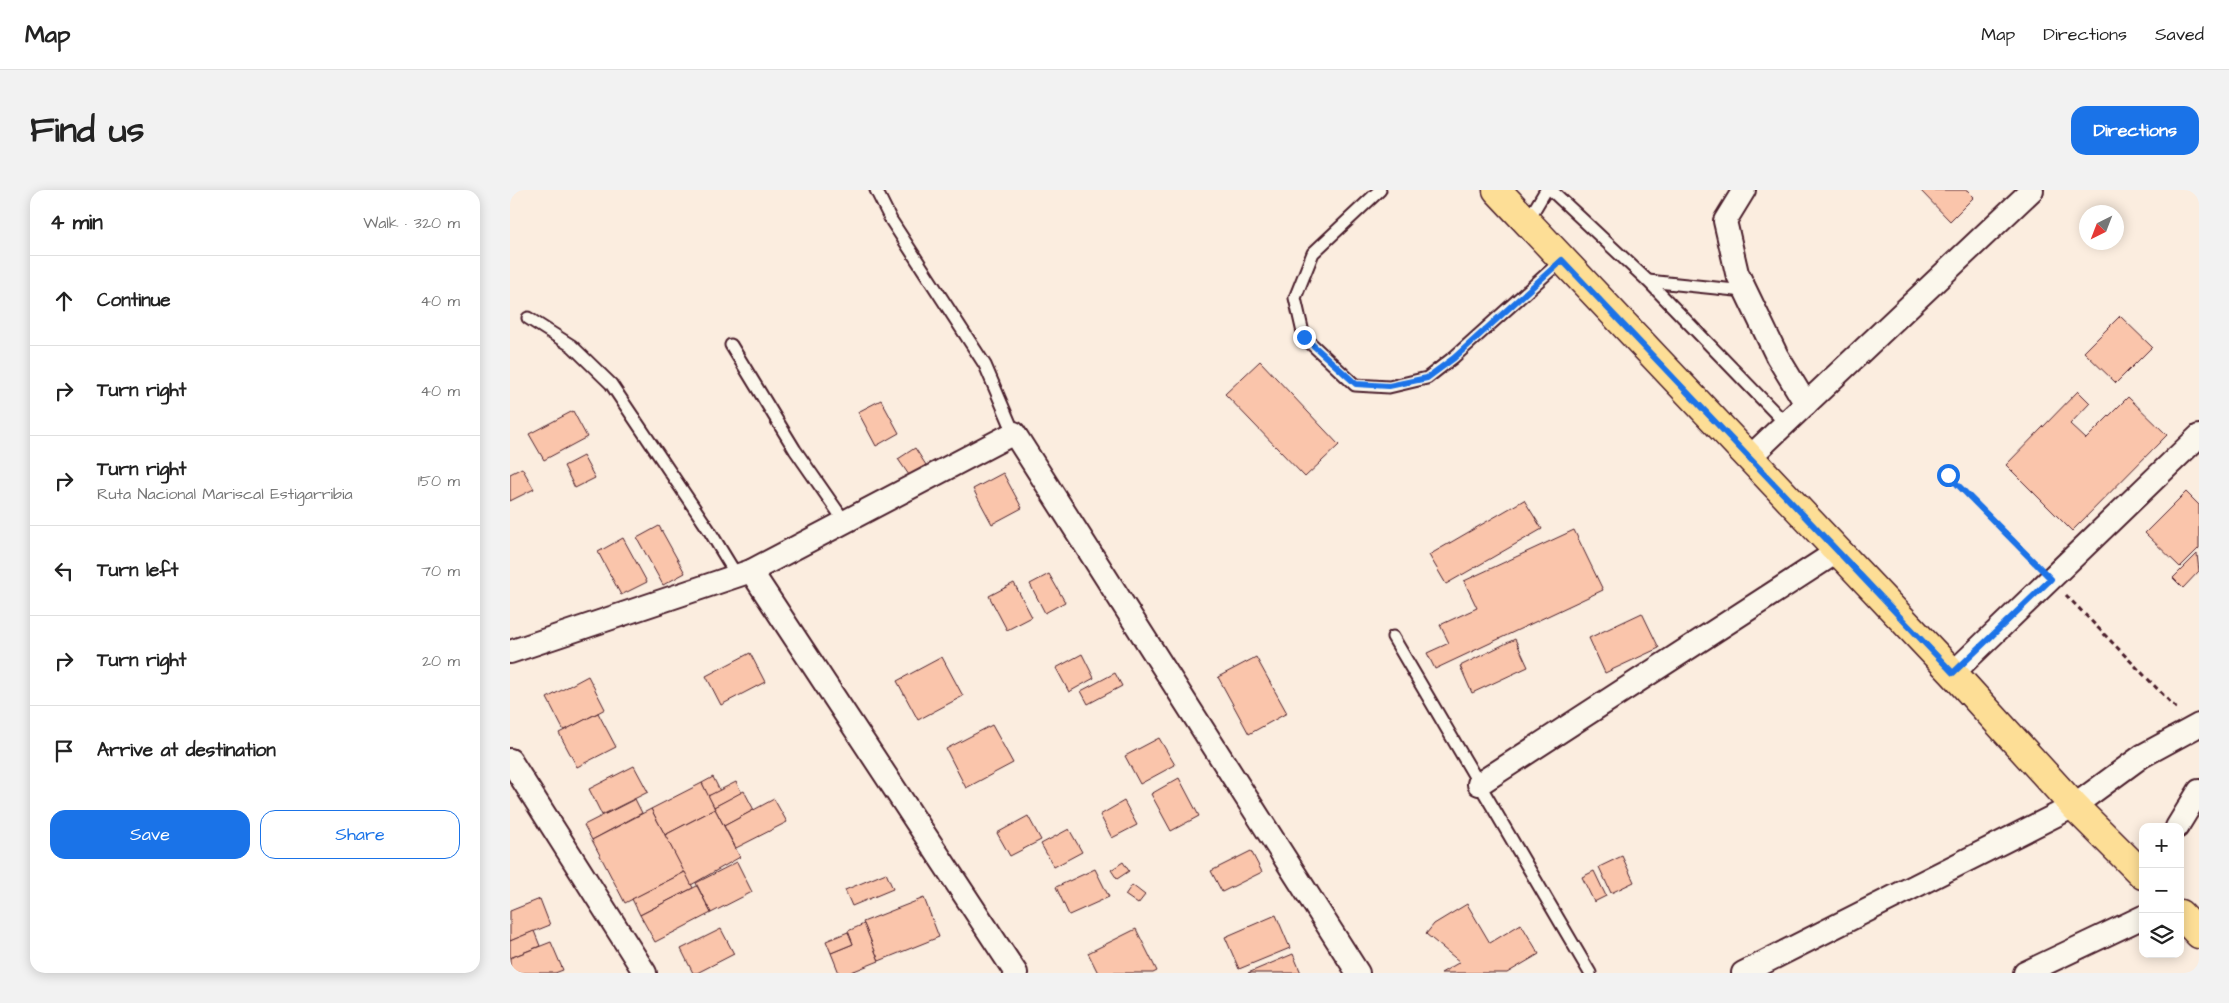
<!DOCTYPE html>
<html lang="en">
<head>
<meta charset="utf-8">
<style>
  :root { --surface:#fff; --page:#f2f2f2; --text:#222; --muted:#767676; --line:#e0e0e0; --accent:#1a73e8 }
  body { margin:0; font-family:"Architects Daughter",sans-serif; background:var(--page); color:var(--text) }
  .controls { position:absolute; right:15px; bottom:15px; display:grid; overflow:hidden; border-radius:10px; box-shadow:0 2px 12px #0003 }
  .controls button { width:45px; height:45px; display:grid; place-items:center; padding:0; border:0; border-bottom:1px solid var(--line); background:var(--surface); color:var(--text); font:25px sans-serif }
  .compass { position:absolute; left:1569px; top:15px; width:45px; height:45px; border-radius:50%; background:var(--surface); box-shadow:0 2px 12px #0003; rotate:222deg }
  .stop { position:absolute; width:15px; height:15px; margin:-11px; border:4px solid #1a73e8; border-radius:50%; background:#fff }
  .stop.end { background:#1a73e8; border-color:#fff; box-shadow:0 1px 5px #0008 }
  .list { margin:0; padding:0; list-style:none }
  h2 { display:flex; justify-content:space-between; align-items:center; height:65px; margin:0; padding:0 20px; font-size:21px }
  h2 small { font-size:16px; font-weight:400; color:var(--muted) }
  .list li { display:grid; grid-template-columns:32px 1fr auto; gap:15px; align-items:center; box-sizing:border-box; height:90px; padding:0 20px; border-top:1px solid var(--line) }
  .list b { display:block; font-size:19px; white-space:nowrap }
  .list p { margin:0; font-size:16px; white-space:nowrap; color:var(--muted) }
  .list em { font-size:16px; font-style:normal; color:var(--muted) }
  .actions { display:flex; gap:10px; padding:15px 20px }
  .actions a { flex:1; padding:11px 0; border:1px solid var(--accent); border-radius:15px; text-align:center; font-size:18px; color:var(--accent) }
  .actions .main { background:var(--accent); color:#fff }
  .icon { flex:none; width:28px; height:28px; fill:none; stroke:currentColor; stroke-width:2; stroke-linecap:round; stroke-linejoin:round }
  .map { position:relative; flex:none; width:1689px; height:783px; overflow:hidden; border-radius:15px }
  header { display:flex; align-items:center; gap:30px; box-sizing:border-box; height:70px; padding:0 25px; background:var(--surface); border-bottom:1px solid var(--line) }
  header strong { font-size:24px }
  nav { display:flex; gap:28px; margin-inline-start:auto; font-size:18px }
  .intro { display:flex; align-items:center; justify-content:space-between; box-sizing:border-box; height:120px; padding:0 30px }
  h1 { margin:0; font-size:35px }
  .button { padding:12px 22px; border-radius:15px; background:var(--accent); color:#fff; font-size:18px; font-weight:700 }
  main { display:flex; gap:30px; padding:0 30px }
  aside { flex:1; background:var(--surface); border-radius:15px; box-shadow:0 2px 12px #0003 }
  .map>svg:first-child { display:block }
</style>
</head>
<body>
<header>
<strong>Map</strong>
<nav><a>Map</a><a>Directions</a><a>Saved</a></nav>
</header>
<div class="intro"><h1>Find us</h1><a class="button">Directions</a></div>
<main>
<aside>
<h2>4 min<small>Walk · 320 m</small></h2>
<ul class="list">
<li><svg class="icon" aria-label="ahead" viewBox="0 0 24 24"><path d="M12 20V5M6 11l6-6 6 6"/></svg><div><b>Continue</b></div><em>40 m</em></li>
<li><svg class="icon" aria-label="right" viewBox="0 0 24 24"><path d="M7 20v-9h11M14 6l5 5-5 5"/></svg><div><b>Turn right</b></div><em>40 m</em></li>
<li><svg class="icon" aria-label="right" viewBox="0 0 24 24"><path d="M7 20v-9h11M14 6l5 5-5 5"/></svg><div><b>Turn right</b><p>Ruta Nacional Mariscal Estigarribia</p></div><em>150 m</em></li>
<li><svg class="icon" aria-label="left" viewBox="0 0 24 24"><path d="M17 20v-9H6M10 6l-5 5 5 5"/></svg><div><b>Turn left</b></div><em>70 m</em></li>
<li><svg class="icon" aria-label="right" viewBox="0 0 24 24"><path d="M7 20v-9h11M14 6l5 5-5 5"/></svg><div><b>Turn right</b></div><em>20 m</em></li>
<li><svg class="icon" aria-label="arrive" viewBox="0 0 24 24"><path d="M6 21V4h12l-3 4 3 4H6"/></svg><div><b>Arrive at destination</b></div></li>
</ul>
<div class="actions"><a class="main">Save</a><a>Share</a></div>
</aside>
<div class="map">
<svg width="1689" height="783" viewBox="0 0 1689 783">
  <rect width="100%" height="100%" fill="#fbeddf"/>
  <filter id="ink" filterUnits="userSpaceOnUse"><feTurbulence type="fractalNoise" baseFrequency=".02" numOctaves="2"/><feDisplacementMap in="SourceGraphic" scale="10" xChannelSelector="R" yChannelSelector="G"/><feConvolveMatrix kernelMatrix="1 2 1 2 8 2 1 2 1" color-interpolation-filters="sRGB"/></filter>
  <g filter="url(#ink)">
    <g fill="#fac5ab" stroke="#4a1f2b">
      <path d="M1410 0H1457L1464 7 1440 31Z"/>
      <path d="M1610 126 1642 157 1606 193 1574 162Z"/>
      <path d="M750 171 829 255 795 287 715 204Z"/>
      <path d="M1568 201 1580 213 1560 234 1576 249 1618 207 1657 245 1562 341 1496 275Z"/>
      <path d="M371 210 389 243 366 256 348 222Z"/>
      <path d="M63 221 77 247 34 270 19 244Z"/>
      <path d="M405 258 416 275 399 285 388 269Z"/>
      <path d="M73 266 85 288 65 298 54 276Z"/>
      <path d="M12 278 24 299 0 311V284Z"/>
      <path d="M493 283 512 318 482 334 463 299Z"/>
      <path d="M1676 302 1689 315V358L1670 377 1635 343Z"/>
      <path d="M1014 310 1032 339 936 394 919 365Z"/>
      <path d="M149 336 175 383 153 395 127 348Z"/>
      <path d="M1064 340 1093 400 925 479 917 463 939 453 930 435 967 418 954 391Z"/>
      <path d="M113 348 137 392 111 405 88 362Z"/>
      <path d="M1687 364 1689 381 1673 398 1663 388Z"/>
      <path d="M539 384 555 412 535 423 520 394Z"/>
      <path d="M504 393 522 427 497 440 479 406Z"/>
      <path d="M1132 423 1149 458 1095 483 1079 448Z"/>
      <path d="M1005 449 1018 477 962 503 950 476Z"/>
      <path d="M240 463 255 492 211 515 196 486Z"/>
      <path d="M572 464 584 488 559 502 546 478Z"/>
      <path d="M432 467 453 506 408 530 387 491Z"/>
      <path d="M746 467 777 523 739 544 708 487Z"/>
      <path d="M605 483 612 496 578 514 571 501Z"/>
      <path d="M78 486 95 519 54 541 37 508Z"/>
      <path d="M88 523 106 557 67 577 49 543Z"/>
      <path d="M482 535 503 573 456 598 436 559Z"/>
      <path d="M649 548 665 575 630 594 615 566Z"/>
      <path d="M124 576 138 602 92 625 79 599Z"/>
      <path d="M203 587 210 601 198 606 192 593Z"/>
      <path d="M669 588 689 626 661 641 641 604Z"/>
      <path d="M226 592 232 603 204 617 198 606Z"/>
      <path d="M192 593 205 619 155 645 141 619Z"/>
      <path d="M234 601 244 620 214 636 204 617Z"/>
      <path d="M125 609 132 623 82 650 74 635Z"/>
      <path d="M264 609 277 632 226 658 214 636Z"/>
      <path d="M614 611 627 635 602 648 590 625Z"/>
      <path d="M141 619 175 682 115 713 82 650Z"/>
      <path d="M205 619 230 667 181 695 155 645Z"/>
      <path d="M518 626 531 650 500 666 487 643Z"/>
      <path d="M559 639 572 662 544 677 531 654Z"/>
      <path d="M741 661 752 682 712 702 701 681Z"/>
      <path d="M1112 666 1124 692 1101 703 1089 677Z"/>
      <path d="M227 672 242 702 201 723 186 693Z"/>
      <path d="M613 672 619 681 607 689 601 680Z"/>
      <path d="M585 679 599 707 559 725 546 697Z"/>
      <path d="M1084 681 1096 706 1084 712 1072 687Z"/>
      <path d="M175 682 183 698 130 725 122 709Z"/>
      <path d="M376 683 383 699 342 716 335 700Z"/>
      <path d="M622 695 635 705 628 714 615 705Z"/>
      <path d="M187 696 201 723 145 752 130 725Z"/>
      <path d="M414 708 429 747 369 771 353 732Z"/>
      <path d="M30 709 40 735 0 751V721Z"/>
      <path d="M957 714 980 753 1011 734 1029 764 997 783H931L950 772 916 744 924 734Z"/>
      <path d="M766 725 780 758 729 779 715 747Z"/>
      <path d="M354 734 369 771 339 783H329L321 763 343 754 338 741Z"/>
      <path d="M211 739 224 764 187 783H183L171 759Z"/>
      <path d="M626 739 647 781 643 783H588L578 763Z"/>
      <path d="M24 741 30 756 0 768V751Z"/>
      <path d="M338 742 343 754 321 763 316 751Z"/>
      <path d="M41 752 53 780 45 783H0V768Z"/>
      <path d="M783 764 791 783H738Z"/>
    </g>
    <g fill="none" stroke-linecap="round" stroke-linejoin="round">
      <defs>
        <g id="service">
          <path d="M366 0 381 30 475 175 504 243"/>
          <path d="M870 0 803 63 785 108 794 147 845 195 879 197 917 188 944 167 1052 70"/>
          <path d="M1041 0 1138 91 1275 233"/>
          <path d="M1017 32 1036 0"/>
          <path d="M1138 91 1235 101"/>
          <path d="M18 128 62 156 101 194 199 340 227 386"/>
          <path d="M221 155 285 260 335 332"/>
          <path d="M883 447 1080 783"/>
        </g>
        <g id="minor">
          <path d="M1234 0 1215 31 1227 83 1267 166 1296 214"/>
          <path d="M1239 268 1522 0"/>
          <path d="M241 381 506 783"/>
          <path d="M0 462 241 381 504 243 848 783"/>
          <path d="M1443 483 1689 246"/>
          <path d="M0 570 135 783"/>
          <path d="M969 594 1328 361"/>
          <path d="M1667 637 1689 601"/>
          <path d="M1233 783 1564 616 1632 566 1689 535"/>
          <path d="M1515 783 1633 727"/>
        </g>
        <g id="primary">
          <path d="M987 0 1443 483 1564 616 1633 685"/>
          <path d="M1670 724 1689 744"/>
        </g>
      </defs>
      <use href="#service" stroke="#4a1f2b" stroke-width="15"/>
      <use href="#minor" stroke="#4a1f2b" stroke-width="26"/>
      <use href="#primary" stroke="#4a1f2b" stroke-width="31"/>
      <g stroke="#4a1f2b" stroke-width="3" stroke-dasharray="5 4" stroke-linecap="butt">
        <path d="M1438 285 1524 372"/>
        <path d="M1556 405 1669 521"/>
      </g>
      <use href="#service" stroke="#fbf7ec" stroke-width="11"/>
      <use href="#minor" stroke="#fbf7ec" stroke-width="22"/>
      <use href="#primary" stroke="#fdde96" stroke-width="28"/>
    </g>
  </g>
  <g fill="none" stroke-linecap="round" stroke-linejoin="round" filter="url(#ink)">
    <path stroke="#1a73e8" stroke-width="6" d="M794 147 846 194 879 196 917 188 944 168 1052 70 1443 483 1541 389 1438 285"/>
  </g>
</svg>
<div class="controls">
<button>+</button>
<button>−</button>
<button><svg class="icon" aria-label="layers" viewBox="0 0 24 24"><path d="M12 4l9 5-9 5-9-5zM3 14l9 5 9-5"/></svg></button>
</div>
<svg class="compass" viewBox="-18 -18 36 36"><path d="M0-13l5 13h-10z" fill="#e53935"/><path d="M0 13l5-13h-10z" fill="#767676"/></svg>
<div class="stop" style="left:1438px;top:285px"></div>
<div class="stop end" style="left:794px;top:147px"></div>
</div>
</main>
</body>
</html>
